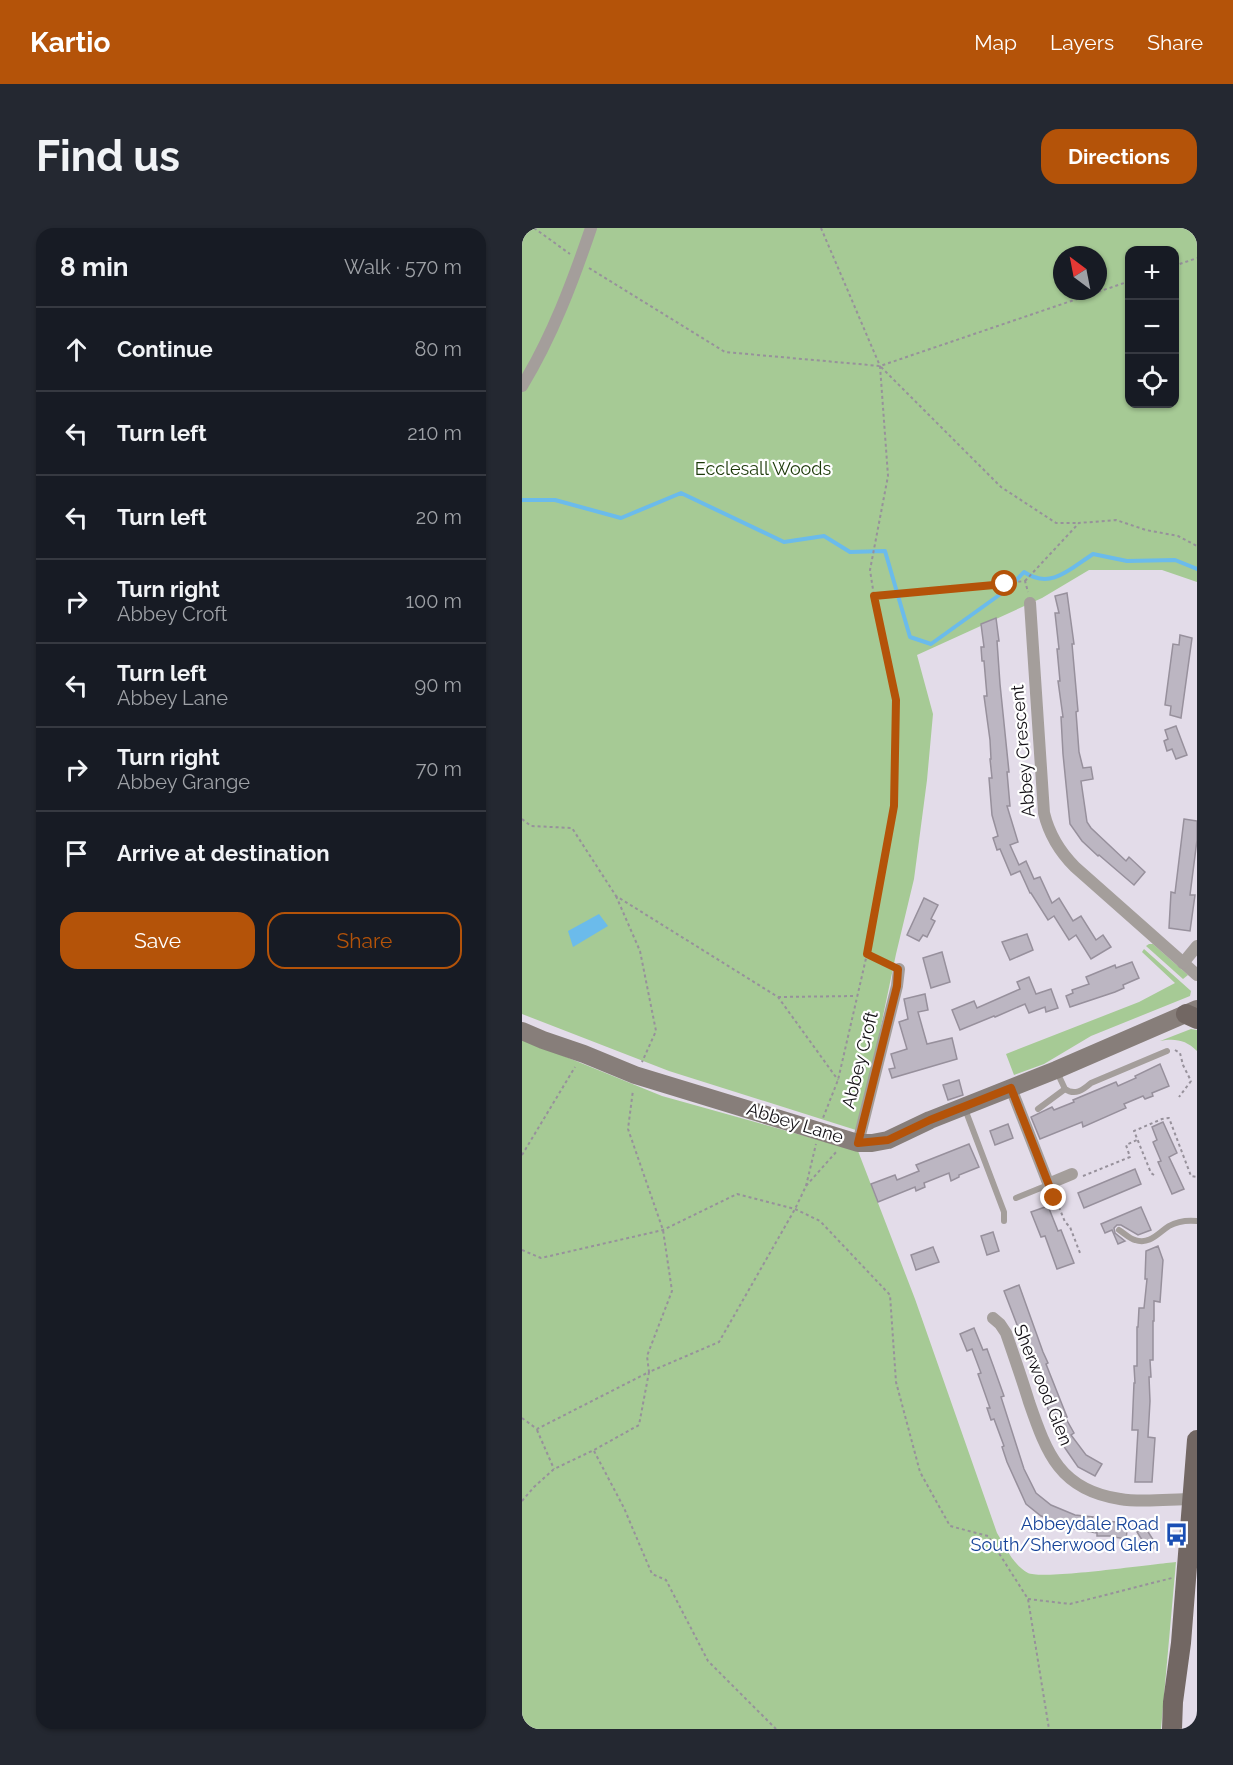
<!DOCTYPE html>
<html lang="en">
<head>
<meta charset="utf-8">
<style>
  :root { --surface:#171b24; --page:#242831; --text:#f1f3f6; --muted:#9ea1a6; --line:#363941; --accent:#b45309 }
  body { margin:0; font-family:Raleway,sans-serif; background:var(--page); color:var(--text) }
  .controls { position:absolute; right:18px; top:18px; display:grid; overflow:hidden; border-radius:12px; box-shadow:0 2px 4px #0004 }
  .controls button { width:54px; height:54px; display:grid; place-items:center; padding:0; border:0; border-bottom:2px solid var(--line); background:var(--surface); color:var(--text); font:30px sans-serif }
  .compass { position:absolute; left:531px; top:18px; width:54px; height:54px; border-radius:50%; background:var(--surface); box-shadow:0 2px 4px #0004; rotate:328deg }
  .stop { position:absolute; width:18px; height:18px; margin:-14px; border:4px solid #b45309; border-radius:50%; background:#fff }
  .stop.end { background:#b45309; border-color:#fff; box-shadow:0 2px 6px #0008 }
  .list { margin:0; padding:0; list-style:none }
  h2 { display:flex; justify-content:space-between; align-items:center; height:78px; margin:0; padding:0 24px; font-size:26px }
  h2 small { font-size:20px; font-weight:400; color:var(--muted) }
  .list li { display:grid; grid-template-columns:39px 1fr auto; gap:18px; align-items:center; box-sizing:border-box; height:84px; padding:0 24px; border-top:2px solid var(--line) }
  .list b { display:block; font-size:22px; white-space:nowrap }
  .list p { margin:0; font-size:20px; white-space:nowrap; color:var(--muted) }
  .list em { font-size:20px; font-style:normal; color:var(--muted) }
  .actions { display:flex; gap:12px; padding:18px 24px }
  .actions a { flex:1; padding:14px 0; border:2px solid var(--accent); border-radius:18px; text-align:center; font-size:21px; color:var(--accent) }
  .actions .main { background:var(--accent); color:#fff }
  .icon { flex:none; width:33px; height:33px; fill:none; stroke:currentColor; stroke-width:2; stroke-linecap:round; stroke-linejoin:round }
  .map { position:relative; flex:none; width:675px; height:1501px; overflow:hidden; border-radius:18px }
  header { display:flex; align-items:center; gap:36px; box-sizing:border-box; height:84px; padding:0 30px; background:var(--accent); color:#fff }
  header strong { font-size:28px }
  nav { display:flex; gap:33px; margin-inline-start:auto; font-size:21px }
  .intro { display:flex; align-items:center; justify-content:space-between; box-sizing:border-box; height:144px; padding:0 36px }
  h1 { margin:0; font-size:42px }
  .button { padding:15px 27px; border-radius:18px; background:var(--accent); color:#fff; font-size:21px; font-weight:700 }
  main { display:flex; gap:36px; padding:0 36px }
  aside { flex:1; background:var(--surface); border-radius:18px; box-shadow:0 2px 4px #0004 }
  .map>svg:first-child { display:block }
</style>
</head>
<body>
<header>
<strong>Kartio</strong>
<nav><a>Map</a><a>Layers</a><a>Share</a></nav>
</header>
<div class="intro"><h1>Find us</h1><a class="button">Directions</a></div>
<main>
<aside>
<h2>8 min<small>Walk · 570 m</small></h2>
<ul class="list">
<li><svg class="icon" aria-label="ahead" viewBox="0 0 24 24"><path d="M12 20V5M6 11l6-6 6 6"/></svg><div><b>Continue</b></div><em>80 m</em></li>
<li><svg class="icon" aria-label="left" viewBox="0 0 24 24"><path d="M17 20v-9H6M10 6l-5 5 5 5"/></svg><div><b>Turn left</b></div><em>210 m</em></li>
<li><svg class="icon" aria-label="left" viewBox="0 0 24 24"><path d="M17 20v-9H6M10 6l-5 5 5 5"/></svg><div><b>Turn left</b></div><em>20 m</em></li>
<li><svg class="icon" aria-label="right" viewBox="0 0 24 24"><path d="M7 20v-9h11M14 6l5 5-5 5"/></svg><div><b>Turn right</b><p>Abbey Croft</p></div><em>100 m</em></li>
<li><svg class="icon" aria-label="left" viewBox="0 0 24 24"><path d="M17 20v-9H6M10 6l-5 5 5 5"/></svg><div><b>Turn left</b><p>Abbey Lane</p></div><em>90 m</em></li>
<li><svg class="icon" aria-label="right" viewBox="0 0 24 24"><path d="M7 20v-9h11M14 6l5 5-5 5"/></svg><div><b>Turn right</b><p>Abbey Grange</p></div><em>70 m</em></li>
<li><svg class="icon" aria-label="arrive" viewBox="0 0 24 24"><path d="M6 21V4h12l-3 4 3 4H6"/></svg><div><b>Arrive at destination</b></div></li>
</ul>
<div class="actions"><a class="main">Save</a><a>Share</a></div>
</aside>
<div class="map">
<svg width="675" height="1501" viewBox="0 0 675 1501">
  <rect width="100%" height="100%" fill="#e3dce9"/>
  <g fill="#a6ca95" fill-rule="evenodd">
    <path d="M0 0H675V354L640 342H567L520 370 395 427 411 486 405 552 392 651 374 726 337 903 147 843 0 786ZM608 22H652V176H608ZM540 27H576V63H540Z"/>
    <path d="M627 716H631L666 747 661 751 624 718Z"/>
    <path d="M622 721 669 763 668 768 569 808 522 836 492 847 484 826 617 774 653 755 620 724Z"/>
    <path d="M669 801 675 802V823C664 812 653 810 638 813Z"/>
    <path d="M0 811 140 868 336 923 393 1071 475 1305C483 1318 491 1337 506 1345 520 1352 631 1336 654 1334L639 1501H0Z"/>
  </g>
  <path fill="#6bbbeb" d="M77 686 86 698 51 719 46 703Z"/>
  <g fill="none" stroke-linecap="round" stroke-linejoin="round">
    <path stroke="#6bbbeb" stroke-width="4" d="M0 272H33L99 290 159 265 262 314 302 308 328 324 363 323 388 409 409 416 487 360 502 344C529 362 548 341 571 326L605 333 653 332 675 341"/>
  </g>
  <g fill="#bcb6c2" stroke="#97909c" stroke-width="1.5">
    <path d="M545 365 552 416H550L556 483 554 484 557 524 561 540 569 539 571 551 559 553 565 594 569 600 604 633 607 629 623 644 612 657 577 627 576 628 560 613 548 596 541 526 539 489H541L536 453H538L535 421H537L533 385H537L533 368Z"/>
    <path d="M474 390 477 413H475L478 456 487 544H485L488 578H485L496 614 488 617 497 637 504 633 512 651 518 649 530 675 537 670 551 693 559 688 574 712 581 707 589 719 569 731 554 707 547 712 532 688 526 692 509 665H508L498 643 489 647 478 621 475 622 471 610 476 608 470 587 467 550H470L468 531H469L468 512 462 468H465L462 433H460L459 419H462L459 396Z"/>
    <path d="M658 407 670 410 659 490 648 487 649 478 643 477 651 416 657 417Z"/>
    <path d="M654 498 665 527 654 531 650 521 645 523 642 513 646 511 643 502Z"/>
    <path d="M662 591 675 593V612L668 667H673L668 703 647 700 649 664 653 665Z"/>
    <path d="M402 670 416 677 409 691 413 693 405 709 401 707 397 713 385 707Z"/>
    <path d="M505 706 511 722 488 732 480 714Z"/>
    <path d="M420 724 428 754 409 760 401 730Z"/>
    <path d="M610 734 617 750 601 757 602 760 593 764 548 779 544 768 551 765 550 762 567 756 564 749 593 737 594 740Z"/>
    <path d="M507 749 514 766 529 761 536 780 524 784 523 779 507 785 503 776 473 789 472 788 438 802 430 782 452 773 455 780 498 761 495 754Z"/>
    <path d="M403 766 406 782 396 784 405 816 430 810 435 831 370 850 367 841 373 840 369 826 385 821 377 794 386 791 382 771Z"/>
    <path d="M638 836 647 858 630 865 631 868 623 871 621 868 602 876 604 880 561 899 560 894 518 911 509 889 530 879 532 882 552 874 551 872 594 854 596 858 614 850 613 848Z"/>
    <path d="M437 852 441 867 426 872 421 857Z"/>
    <path d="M641 894 655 925 647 929 662 961 650 966 636 934 639 933 631 914 635 912 630 899Z"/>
    <path d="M486 896 491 910 473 917 468 903Z"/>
    <path d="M447 916 457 939 437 947V949L429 953 427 945 402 955 403 959 394 963 393 959 356 974 349 956 373 947 375 952 397 943 394 937Z"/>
    <path d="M613 941 619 956 562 980 556 965Z"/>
    <path d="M526 978 536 1003 539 1002 552 1035 535 1041 523 1008 519 1009 509 984Z"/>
    <path d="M619 979 629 1002 616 1007 599 997H595L592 1000 593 1005 603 1013 596 1016 590 1002 583 1005 579 996Z"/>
    <path d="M471 1004 477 1023 465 1027 459 1008Z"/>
    <path d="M636 1018 641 1032 638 1074 632 1073V1093H631V1132H628L629 1149H627L628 1173 626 1209 633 1210 630 1254H613L616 1202H610L612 1155H613L612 1138H615V1099H616L617 1080H622L625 1051H623L624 1023Z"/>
    <path d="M411 1019 417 1034 394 1042 389 1027Z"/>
    <path d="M497 1057 521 1124 526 1135 524 1136 545 1189H543L552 1205 549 1207 564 1227 580 1236 573 1248 556 1239 543 1220 533 1201 519 1161 512 1147 514 1146 482 1063Z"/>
    <path d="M452 1100 461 1122 465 1121 472 1140 482 1168 479 1169 502 1241 514 1265 529 1277 553 1287 571 1289 570 1292 606 1295 604 1311 592 1309V1308H575V1305L551 1301 519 1288 504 1276 485 1234 480 1219 482 1218 472 1191 469 1192 465 1180H468L456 1146 459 1145 450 1121 445 1123 438 1106Z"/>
    <path d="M623 1299 635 1318 627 1323 615 1304Z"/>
  </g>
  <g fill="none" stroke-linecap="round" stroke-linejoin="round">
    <g stroke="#97919b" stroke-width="2" stroke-dasharray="3 3" stroke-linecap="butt">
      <path d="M12 0 48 26"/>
      <path d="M299 0 358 138 366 248 348 342 352 368 374 472 372 578 345 726 316 852 301 890"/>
      <path d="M652 38 675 30"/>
      <path d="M67 40 203 124 358 138 608 53"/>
      <path d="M359 139 479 259 534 295H557"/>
      <path d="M503 353 557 295 594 292 624 302 656 308 675 318"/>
      <path d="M353 368 503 353 506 364"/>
      <path d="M0 591 9 598 50 600 94 668 256 769 316 852"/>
      <path d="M94 668 118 723 134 803 120 834"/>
      <path d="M345 726 366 736"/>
      <path d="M256 769 334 768"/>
      <path d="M653 822 658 825 661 837 669 853 657 869"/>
      <path d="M0 927 53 839"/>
      <path d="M632 947 629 945 612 903 640 891 647 890 669 948 675 949"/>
      <path d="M561 948 608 929 604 917 615 912"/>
      <path d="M284 958 294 916"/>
      <path d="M537 979 543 994 548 999 558 1025"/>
      <path d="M0 1022 19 1030 141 1002 215 966 273 981 298 993 368 1067 374 1154 398 1244 428 1298 466 1308 506 1371 527 1501"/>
      <path d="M0 1190 15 1201 127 1144 125 1128 150 1063 141 1002 106 901 111 862"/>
      <path d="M15 1202 32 1241"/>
      <path d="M72 1223 102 1280 130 1346 144 1352 186 1433 254 1501"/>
      <path d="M0 1273 12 1259 32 1241 72 1222 117 1197 127 1144 197 1114 273 981 284 958 315 923"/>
      <path d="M506 1371 548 1376 650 1350"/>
    </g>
    <g stroke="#a49e9b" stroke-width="6">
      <path d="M535 844 543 861C553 868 561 862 569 855L645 823"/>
      <path d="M443 881 482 984V993"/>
      <path d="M516 881 543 861"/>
      <path d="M494 970 526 957"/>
      <path d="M597 1002C602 1005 608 1011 613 1012 628 1017 636 1005 647 998 656 993 665 992 675 993"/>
    </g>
    <g stroke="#a49e9b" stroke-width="12">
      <path d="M0 158C30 109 51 53 69 0"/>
      <path d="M508 375 522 585C527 606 538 624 553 639L675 747"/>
      <path d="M661 735 675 718"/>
      <path d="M489 860 532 970"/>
      <path d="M336 915 375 758 377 741"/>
      <path d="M526 956 550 946"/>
      <path d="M471 1090 478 1096 484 1105C492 1128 500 1151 507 1174 525 1226 538 1262 598 1271 619 1275 649 1271 671 1271"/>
    </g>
    <path stroke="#877e7a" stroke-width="18" d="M0 803 21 812 62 826 113 847 336 915H350L366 912 408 892 534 842 675 781"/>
    <g stroke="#726763" stroke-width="20">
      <path d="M664 786 675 791"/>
      <path d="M650 1501 651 1474 659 1415 675 1212"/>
    </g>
  </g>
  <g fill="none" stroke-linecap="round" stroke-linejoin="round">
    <path stroke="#b45309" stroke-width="8" d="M483 356 352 368 374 472 372 578 345 726 376 741 375 758 336 915 366 912 408 892 489 860 532 970"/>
  </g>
  <defs>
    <symbol id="bus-bare" viewBox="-9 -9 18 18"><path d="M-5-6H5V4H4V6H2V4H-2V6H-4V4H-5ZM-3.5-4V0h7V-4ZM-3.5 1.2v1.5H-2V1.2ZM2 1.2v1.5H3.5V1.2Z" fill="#1a4fb4" stroke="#fff" stroke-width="2.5" paint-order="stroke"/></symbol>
  </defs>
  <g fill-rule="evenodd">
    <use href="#bus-bare" x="638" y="1290" width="33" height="33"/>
  </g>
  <g text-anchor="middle" stroke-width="4.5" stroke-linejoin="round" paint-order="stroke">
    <g font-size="18" fill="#1c3909" stroke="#fff">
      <text x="241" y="247">Ecclesall Woods</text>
    </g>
    <g font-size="18" fill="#141116" stroke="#fff">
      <text transform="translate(501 523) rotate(-95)" y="6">Abbey Crescent</text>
      <text transform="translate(338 832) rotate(-76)" y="6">Abbey Croft</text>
      <text transform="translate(273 895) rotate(17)" y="6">Abbey Lane</text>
      <text transform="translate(521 1157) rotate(68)" y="6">Sherwood Glen</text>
    </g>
    <g font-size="18" fill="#164399" stroke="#fff" text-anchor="end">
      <text x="637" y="1302">Abbeydale Road<tspan x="637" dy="21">South/Sherwood Glen</tspan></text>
    </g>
  </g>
</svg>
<div class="controls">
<button>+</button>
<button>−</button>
<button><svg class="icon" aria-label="locate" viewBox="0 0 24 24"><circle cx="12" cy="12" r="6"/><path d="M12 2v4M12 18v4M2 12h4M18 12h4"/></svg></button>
</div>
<svg class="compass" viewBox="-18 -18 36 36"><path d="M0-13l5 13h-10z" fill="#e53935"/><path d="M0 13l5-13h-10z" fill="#9ea1a6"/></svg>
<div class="stop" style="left:483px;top:356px"></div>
<div class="stop end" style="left:532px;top:970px"></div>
</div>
</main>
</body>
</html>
